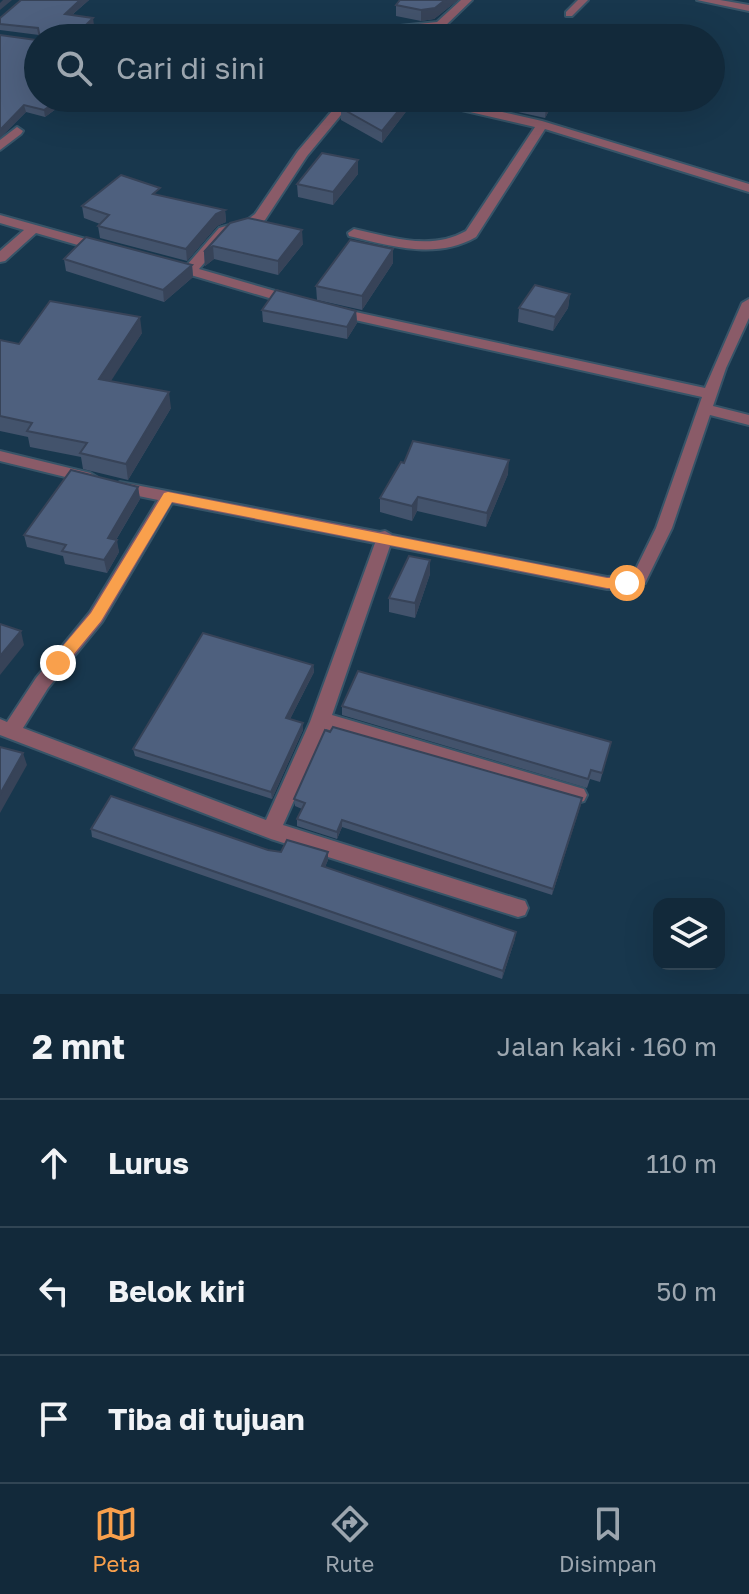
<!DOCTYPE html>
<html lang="id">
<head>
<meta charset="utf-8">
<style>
  :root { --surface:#12293a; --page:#1f3545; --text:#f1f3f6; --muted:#9ca6af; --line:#314554; --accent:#f9a04c }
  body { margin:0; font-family:"Golos Text",sans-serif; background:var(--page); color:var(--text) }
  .controls { position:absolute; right:24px; bottom:24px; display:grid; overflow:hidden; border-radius:16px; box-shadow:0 8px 32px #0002 }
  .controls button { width:72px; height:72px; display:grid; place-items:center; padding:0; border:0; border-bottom:2px solid var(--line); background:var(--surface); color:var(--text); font:40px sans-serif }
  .stop { position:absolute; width:24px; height:24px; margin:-18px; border:6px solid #f9a04c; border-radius:50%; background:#fff }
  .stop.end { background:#f9a04c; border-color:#fff; box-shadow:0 2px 8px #0008 }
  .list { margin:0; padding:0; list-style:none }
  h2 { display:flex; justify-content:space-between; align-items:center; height:104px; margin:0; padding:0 32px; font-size:34px }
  h2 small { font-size:26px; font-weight:400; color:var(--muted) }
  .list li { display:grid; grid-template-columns:52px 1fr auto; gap:24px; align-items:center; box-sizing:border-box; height:128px; padding:0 32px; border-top:2px solid var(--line) }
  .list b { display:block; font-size:30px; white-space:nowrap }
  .list em { font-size:26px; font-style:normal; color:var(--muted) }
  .icon { flex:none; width:44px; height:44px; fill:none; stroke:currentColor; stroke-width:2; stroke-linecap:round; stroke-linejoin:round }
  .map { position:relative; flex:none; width:749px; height:994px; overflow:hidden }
  .search { position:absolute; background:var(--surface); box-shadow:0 8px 32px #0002; left:24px; right:24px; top:24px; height:88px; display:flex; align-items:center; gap:20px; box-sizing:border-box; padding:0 28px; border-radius:44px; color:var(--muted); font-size:30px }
  .sheet { height:488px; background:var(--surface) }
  nav { display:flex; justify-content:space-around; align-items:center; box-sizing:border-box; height:112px; border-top:2px solid var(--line); background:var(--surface); font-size:22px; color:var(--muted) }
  nav a { display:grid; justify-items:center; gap:4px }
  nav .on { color:var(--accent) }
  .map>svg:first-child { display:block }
</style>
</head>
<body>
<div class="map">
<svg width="749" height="994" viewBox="0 0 749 994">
  <rect width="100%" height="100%" fill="#18374d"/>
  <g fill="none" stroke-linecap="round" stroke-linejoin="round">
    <defs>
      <path id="lane" d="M578 0H588L572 16H566V12Z"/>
      <g id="street">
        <path d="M461 0H472L444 27 407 31 397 38H385L400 26 437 22Z"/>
        <path d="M697 0H720L749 5V11Z"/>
        <path d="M343 98H355L307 156 265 220 257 226 229 234 199 269 296 297 298 300 296 303H286L167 268V262L187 265 219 228 247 220 255 214 298 151Z"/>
        <path d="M405 98 453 101 542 121 749 184V192L545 129 476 237C436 260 391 246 349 236L348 233 354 229C391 237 431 251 466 231L535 127 453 108 411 101Z"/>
        <path d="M17 127 23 131 21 134 0 150V140Z"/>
        <path d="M0 215 107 245 109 248 102 252 36 233 5 261 0 262V251L24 230 0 223Z"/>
        <path d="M749 299V318L726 368 713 406 749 415V425L710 415 672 528 645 583 627 589H607L390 546 332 715 577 787 584 789 587 795 584 801 577 803 326 729 283 825 518 899 525 901 528 908 525 915 518 917 271 839 0 735V719L7 722 36 678 90 612 158 500 114 491 112 487 120 482 380 532 385 531 392 535 607 577 633 575 656 528 702 397 337 316 330 312 332 309 337 308 705 388 742 303ZM172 503 375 543 310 722 266 820 23 728 48 688 102 622Z"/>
        <path d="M0 451 90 473 98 478 90 483 0 461Z"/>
      </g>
    </defs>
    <use href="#lane" stroke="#375468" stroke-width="4"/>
    <use href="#street" stroke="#375468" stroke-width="4"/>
    <use href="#lane" fill="#8a5b68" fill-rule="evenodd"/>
    <use href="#street" fill="#8a5b68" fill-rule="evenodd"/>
  </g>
  <g fill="#43536c">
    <path d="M21 0H89L72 15 94 25 81 38H40L39 35 0 30V24Z"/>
    <path d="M400 0H458L434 19 421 21 396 16V5Z"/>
    <path d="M0 35 99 98 87 111 60 106 45 117 26 112 0 138Z"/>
    <path d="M465 98H556L545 118 500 108Z"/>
    <path d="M341 108 408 109 382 143 341 120Z"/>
    <path d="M358 160V174L333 205 298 197 297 184Z"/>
    <path d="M161 196 225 210 226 222 217 226 187 261 100 238 98 226 100 224 84 218 82 206Z"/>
    <path d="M230 223 303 244 278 275 214 259 205 266 204 252Z"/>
    <path d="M393 249V263L362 310 317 300 316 286Z"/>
    <path d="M64 259 192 265 193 277 164 302 66 271Z"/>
    <path d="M570 294 568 308 553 331 518 322 519 308Z"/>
    <path d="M262 310 356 311 357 323 347 339 263 322Z"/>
    <path d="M142 333 110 381 171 408 128 480 83 469 81 457 30 447 28 437 0 431V340L19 344Z"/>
    <path d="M508 474 486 527 417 511 412 521 380 512V498Z"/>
    <path d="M138 487 140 499 116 540 119 552 107 573 65 564 63 556 27 547 24 535Z"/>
    <path d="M430 560V574L415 618 389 612V598Z"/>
    <path d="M313 665 314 672 290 719 303 730 272 799 135 756 133 749Z"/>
    <path d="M342 706 611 742 600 782 590 779 587 788 342 715Z"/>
    <path d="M582 798 552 895 342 827 337 839 297 826V819L302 809 295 806 294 799Z"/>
    <path d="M91 829 268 850 281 852H328V860L325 867 515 939 502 979 92 837Z"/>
  </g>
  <g fill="#374358">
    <path d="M3 0H12L0 10V3Z"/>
    <path d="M80 0H89L66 20 65 14Z"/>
    <path d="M445 0H458L434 19 421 21V10Z"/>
    <path d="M93 18 94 25 81 38H73Z"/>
    <path d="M91 98H99L87 111 86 104Z"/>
    <path d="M409 98 408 109 382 143V131Z"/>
    <path d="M550 98H556L545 118 546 105Z"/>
    <path d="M59 100 60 106 45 117 44 110Z"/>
    <path d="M24 105 26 112 0 138V130Z"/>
    <path d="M358 160V174L333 205V192Z"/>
    <path d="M225 210 226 222 217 226 187 261 186 249 216 214Z"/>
    <path d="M302 230 303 244 278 275V261Z"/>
    <path d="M213 246 214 259 205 266 204 252Z"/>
    <path d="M393 249V263L362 310V296Z"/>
    <path d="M192 265 193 277 164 302 163 290Z"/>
    <path d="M570 294 568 308 553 331 555 317Z"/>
    <path d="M356 311 357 323 347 339V327Z"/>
    <path d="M140 317 142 333 102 395 99 379Z"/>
    <path d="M169 392 171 408 128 480 126 464Z"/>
    <path d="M509 460 508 474 486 527 487 513Z"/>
    <path d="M138 487 140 499 110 550 108 538Z"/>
    <path d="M418 497 417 511 412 521V506Z"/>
    <path d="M117 540 119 552 107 573 104 560Z"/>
    <path d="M430 560V574L415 618V603Z"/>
    <path d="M21 631 24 645 0 675V656Z"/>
    <path d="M313 665 314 672 287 725 286 718Z"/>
    <path d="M303 723V730L272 799 271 792Z"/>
    <path d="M23 753 27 765 0 813V794Z"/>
    <path d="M582 798 581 805 552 895 553 889Z"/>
    <path d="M342 820V827L337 839V832Z"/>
    <path d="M328 852V860L322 874V866Z"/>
    <path d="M516 932 515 939 502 979 503 971Z"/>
  </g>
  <g fill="#4e607e" stroke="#374358" stroke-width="2">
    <path d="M21 0H80L65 14 93 18 73 38H40L38 28 0 24V18Z"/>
    <path d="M400 0H445L435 8 421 10 396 5Z"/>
    <path d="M0 35 36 40 38 39V98H91L86 104 59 100 44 110 24 105 0 130Z"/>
    <path d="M349 98H409L382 131 341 108Z"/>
    <path d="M513 98H550L546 105Z"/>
    <path d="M322 153 358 160 333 192 297 184Z"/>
    <path d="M121 175 160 188 153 194 225 210 216 214 186 249 98 226 109 215 82 206Z"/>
    <path d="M248 218 302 230 278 261 213 246 204 252 230 223Z"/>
    <path d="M86 237 192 265 163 290 64 259Z"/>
    <path d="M350 240 393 249 362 296 316 286Z"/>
    <path d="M535 285 570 294 555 317 519 308Z"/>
    <path d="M276 290 356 311 347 327 262 310Z"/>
    <path d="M50 301 140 317 99 379 169 392 126 464 80 453 87 443 27 431 32 423 0 416V340L19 344Z"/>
    <path d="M413 441 509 460 487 513 418 497 412 506 380 498 401 462 404 463Z"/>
    <path d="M71 470 138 487 108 538 117 540 104 560 62 551 66 545 24 535Z"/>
    <path d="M409 556 430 560 415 603 389 598Z"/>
    <path d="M0 624 21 631 0 656Z"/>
    <path d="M203 633 313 665 286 718 303 723 271 792 133 749Z"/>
    <path d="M358 671 611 742 602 773 591 770 588 779 342 706Z"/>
    <path d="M333 727 582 798 553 889 342 820 337 832 297 819 305 803 294 799 325 730 330 732Z"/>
    <path d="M0 747 23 753 0 794Z"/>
    <path d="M111 796 268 850 281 852 287 840 328 852 322 866 516 932 503 971 91 829Z"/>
  </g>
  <path fill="#f9a04c" d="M168 492 607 578H627L634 583 627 588H607L172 502 101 621 63 667H52V659L91 613 164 493Z"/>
</svg>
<div class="controls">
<button><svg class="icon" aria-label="layers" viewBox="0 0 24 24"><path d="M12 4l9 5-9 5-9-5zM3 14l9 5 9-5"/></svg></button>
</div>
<div class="stop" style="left:627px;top:583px"></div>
<div class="stop end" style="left:58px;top:663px"></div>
<div class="search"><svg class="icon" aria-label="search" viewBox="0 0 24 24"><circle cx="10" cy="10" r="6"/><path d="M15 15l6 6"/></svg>Cari di sini</div>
</div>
<section class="sheet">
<h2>2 mnt<small>Jalan kaki · 160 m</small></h2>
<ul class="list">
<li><svg class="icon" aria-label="ahead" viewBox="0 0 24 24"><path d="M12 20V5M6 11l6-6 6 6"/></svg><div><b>Lurus</b></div><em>110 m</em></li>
<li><svg class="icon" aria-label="left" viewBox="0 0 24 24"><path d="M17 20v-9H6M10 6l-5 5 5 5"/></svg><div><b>Belok kiri</b></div><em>50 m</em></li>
<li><svg class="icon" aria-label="arrive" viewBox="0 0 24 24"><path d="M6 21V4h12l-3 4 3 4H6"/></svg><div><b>Tiba di tujuan</b></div></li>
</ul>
</section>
<nav>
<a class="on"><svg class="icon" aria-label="map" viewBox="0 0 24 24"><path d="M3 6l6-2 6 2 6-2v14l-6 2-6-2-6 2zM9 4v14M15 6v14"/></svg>Peta</a>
<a><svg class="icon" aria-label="directions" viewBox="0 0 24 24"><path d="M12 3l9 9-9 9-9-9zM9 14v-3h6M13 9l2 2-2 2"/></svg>Rute</a>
<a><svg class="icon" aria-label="saved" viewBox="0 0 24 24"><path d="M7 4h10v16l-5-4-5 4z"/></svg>Disimpan</a>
</nav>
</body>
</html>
